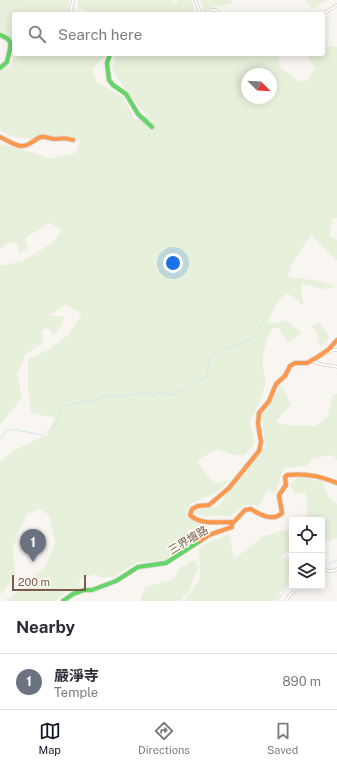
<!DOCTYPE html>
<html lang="en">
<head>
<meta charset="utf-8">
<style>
  :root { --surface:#fff; --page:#f2f2f3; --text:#2b2b33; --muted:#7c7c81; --line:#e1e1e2; --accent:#111827 }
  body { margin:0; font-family:"Public Sans","Noto Sans TC",sans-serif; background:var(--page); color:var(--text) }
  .controls { position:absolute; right:12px; bottom:12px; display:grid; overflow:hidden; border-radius:4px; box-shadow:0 2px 10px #0003 }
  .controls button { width:36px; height:36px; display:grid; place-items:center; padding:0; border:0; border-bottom:1px solid var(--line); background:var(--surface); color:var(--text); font:20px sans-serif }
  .compass { position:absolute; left:241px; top:68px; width:36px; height:36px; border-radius:50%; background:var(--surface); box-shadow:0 2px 10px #0003; rotate:114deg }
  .scale { position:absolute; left:12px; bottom:10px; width:74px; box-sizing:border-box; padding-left:4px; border:2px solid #7a5c4d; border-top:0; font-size:11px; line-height:14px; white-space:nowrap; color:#7a5c4d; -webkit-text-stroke:3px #fffaf3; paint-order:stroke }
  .you { position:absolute; left:173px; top:263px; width:14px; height:14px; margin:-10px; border:3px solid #fff; border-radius:50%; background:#1a73e8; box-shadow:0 0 0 6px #1a73e833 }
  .badge { display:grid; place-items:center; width:26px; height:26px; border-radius:50%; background:var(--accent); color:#fff; font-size:13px; font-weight:700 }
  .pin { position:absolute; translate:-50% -33px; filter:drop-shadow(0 1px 2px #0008) }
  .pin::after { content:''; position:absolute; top:21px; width:14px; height:12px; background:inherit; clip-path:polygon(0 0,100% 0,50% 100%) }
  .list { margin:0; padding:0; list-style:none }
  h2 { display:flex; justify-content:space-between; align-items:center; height:52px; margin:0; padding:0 16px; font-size:17px }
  h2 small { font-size:13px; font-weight:400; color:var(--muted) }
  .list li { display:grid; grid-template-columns:26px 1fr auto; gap:12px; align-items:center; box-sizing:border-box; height:56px; padding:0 16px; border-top:1px solid var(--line) }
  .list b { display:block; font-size:15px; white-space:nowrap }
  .list p { margin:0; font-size:13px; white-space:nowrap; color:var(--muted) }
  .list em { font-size:13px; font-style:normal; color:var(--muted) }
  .icon { flex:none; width:22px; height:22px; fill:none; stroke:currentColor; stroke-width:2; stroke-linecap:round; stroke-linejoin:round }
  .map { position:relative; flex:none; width:337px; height:601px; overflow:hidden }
  .search { position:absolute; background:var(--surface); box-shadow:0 2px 10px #0003; left:12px; right:12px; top:12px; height:44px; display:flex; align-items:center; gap:10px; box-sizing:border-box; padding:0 14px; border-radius:4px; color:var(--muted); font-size:15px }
  .sheet { height:108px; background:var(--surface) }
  nav { display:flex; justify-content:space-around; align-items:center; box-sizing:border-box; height:56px; border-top:1px solid var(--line); background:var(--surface); font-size:11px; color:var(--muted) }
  nav a { display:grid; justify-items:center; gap:2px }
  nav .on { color:var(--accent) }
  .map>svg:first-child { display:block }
</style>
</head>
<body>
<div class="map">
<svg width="337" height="601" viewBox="0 0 337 601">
  <rect width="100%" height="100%" fill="#f9f5f0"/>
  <g fill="#e7f0db" fill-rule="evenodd">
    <path d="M1 0H69L68 14H14V40L0 32V1Z"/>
    <path d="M78 0H170L176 4 178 0H192L195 14H96L78 8Z"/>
    <path d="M200 0H230L232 4 210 7 208 14H203V6Z"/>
    <path d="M306 0H327L312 9Z"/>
    <path d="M332 46 337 47V218H332L330 236 337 240V261L311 235 291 265 288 277 320 281 337 287 323 289 301 283 303 305 287 293 278 301 267 322 273 324 286 320 302 333 287 343 279 328H272L268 337 263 354V368L266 382 260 402 250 422 255 443 245 455H235L216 449 197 461 214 484 231 479 217 492 190 504 185 516 195 523 205 525 187 530 191 541 176 554 172 553 168 557 167 561 138 562 113 577 102 578 96 574 79 579 81 588 66 592 56 601H6L45 567 55 543 49 515 40 509 27 514 18 532 13 550 15 574 7 587 0 595V462L13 451 48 434 55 418 31 413 28 387V359L48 350 67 336 82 314 66 304 50 315 64 317 59 330 54 335 48 327 41 331 44 342 26 354 17 374 22 398 3 421 0 425V266L23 261 52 243 62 231 50 223 25 238 28 248 19 254 18 244 9 242 2 248H0V145L1 144 35 153 49 159 75 153 80 142 68 135 33 139 13 137 0 130V66H11L14 53V54H107L92 69 96 81 123 97 135 120 147 116 127 92 112 69 116 54H278L280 67 300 82 308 80 315 69 307 54H323V49ZM247 74H271V98H247Z"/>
    <path d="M319 323 330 337 320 347 317 333 311 326Z"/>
    <path d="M282 385 291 405 276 421 277 423 294 426H316L328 416 333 393 337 394V461L333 455 314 458 306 466 284 468 275 493 267 490 260 505H245L230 517 219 515 205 517 196 513 197 510 218 506 265 445 262 416Z"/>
    <path d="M300 476 323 482 328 497 337 504V538L322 542V520H307V503L305 492 294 495 290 484Z"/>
    <path d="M286 530 292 532V549L282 555 281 559H289L292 557V570L289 575 288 583 279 594 276 601H184L200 580 199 549 209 542 229 534 234 559 264 536Z"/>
    <path d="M191 561H196L198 568 188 593 183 597 182 601H140L145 587 169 581 175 577 181 567 186 565Z"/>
  </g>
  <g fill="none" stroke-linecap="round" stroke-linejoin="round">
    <g stroke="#d0e8ea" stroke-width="1">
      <path d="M0 438 2 437 7 430H17L42 435 54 427 62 407 75 403 92 401 105 396H124L144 393 153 395 160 392 171 395 182 391 191 383 207 377 209 359 223 349 252 339 264 320"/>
      <path d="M322 561 329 564 337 560"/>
      <path d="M278 601C282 592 288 588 292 578"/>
    </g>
    <defs>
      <g id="street">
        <path d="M73 0 71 10 74 14"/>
        <path d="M196 0 200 14"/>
        <path d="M210 14 212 10H216L218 14"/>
        <path d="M323 14 337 5"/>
        <path d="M324 354 334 350H337"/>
        <path d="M312 361 324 365 335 366 337 367"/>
        <path d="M322 568C327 571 331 573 337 569"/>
        <path d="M286 601C288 595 295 592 297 586"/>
      </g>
      <g id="fast">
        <path d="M0 35C17 41 9 48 7 62L0 68"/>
        <path d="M110 54 107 63 109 80 113 85 126 94 138 114 152 127"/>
        <path d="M63 601 73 594 84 590H92L116 581 138 567 166 563 200 541"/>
      </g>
      <g id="slow">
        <path d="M0 137C7 140 13 145 21 146 29 147 34 139 41 137 45 136 50 139 54 139 62 139 65 137 73 140"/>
        <path d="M232 524 231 522C218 522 200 525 190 515L192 509 198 506 209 505 229 488 259 451 261 442 258 424 259 413 269 401 276 384 285 376 290 366 295 363H307L316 358 328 350 337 340"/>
        <path d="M200 541 209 535 232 527V524L245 510 251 509C260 515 273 522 282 513L279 495 286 485 285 477 287 475C305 473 321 476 337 483"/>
      </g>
    </defs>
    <use href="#street" stroke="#d7d1cb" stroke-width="3.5"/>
    <use href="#fast" stroke="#d9d2cb" stroke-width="5.5"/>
    <use href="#slow" stroke="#d9d2cb" stroke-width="5.5"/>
    <use href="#street" stroke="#fefefd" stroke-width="2"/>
    <use href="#fast" stroke="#63d668" stroke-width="4"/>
    <use href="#slow" stroke="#ff974d" stroke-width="4"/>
  </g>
  <g text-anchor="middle" stroke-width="3" stroke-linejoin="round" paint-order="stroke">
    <g font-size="11" fill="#7a5c4d" stroke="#fffaf3">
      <text transform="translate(188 540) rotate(-31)" y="4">三界壇路</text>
    </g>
  </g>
</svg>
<div class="controls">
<button><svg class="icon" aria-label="locate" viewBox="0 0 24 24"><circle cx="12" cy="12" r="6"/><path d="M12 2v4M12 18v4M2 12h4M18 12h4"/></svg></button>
<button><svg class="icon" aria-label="layers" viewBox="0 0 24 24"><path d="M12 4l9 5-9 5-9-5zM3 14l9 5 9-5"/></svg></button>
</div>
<svg class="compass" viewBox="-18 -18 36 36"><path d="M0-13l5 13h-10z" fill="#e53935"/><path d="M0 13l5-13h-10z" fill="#7c7c81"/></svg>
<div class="scale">200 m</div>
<div class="you"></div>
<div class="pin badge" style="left:33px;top:562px;background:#6b7280">1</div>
<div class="search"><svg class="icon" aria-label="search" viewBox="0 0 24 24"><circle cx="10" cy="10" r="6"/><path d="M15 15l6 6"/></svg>Search here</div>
</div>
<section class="sheet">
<h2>Nearby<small></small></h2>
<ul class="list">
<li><span class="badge" style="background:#6b7280">1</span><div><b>嚴淨寺</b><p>Temple</p></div><em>890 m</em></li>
</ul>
</section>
<nav>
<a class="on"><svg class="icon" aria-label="map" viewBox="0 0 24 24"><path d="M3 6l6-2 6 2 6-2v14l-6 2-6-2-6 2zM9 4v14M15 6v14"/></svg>Map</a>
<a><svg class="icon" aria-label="directions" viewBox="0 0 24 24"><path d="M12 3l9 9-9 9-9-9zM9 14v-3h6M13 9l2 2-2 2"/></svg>Directions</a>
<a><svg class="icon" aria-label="saved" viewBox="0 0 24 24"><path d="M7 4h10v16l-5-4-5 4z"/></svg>Saved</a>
</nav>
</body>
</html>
